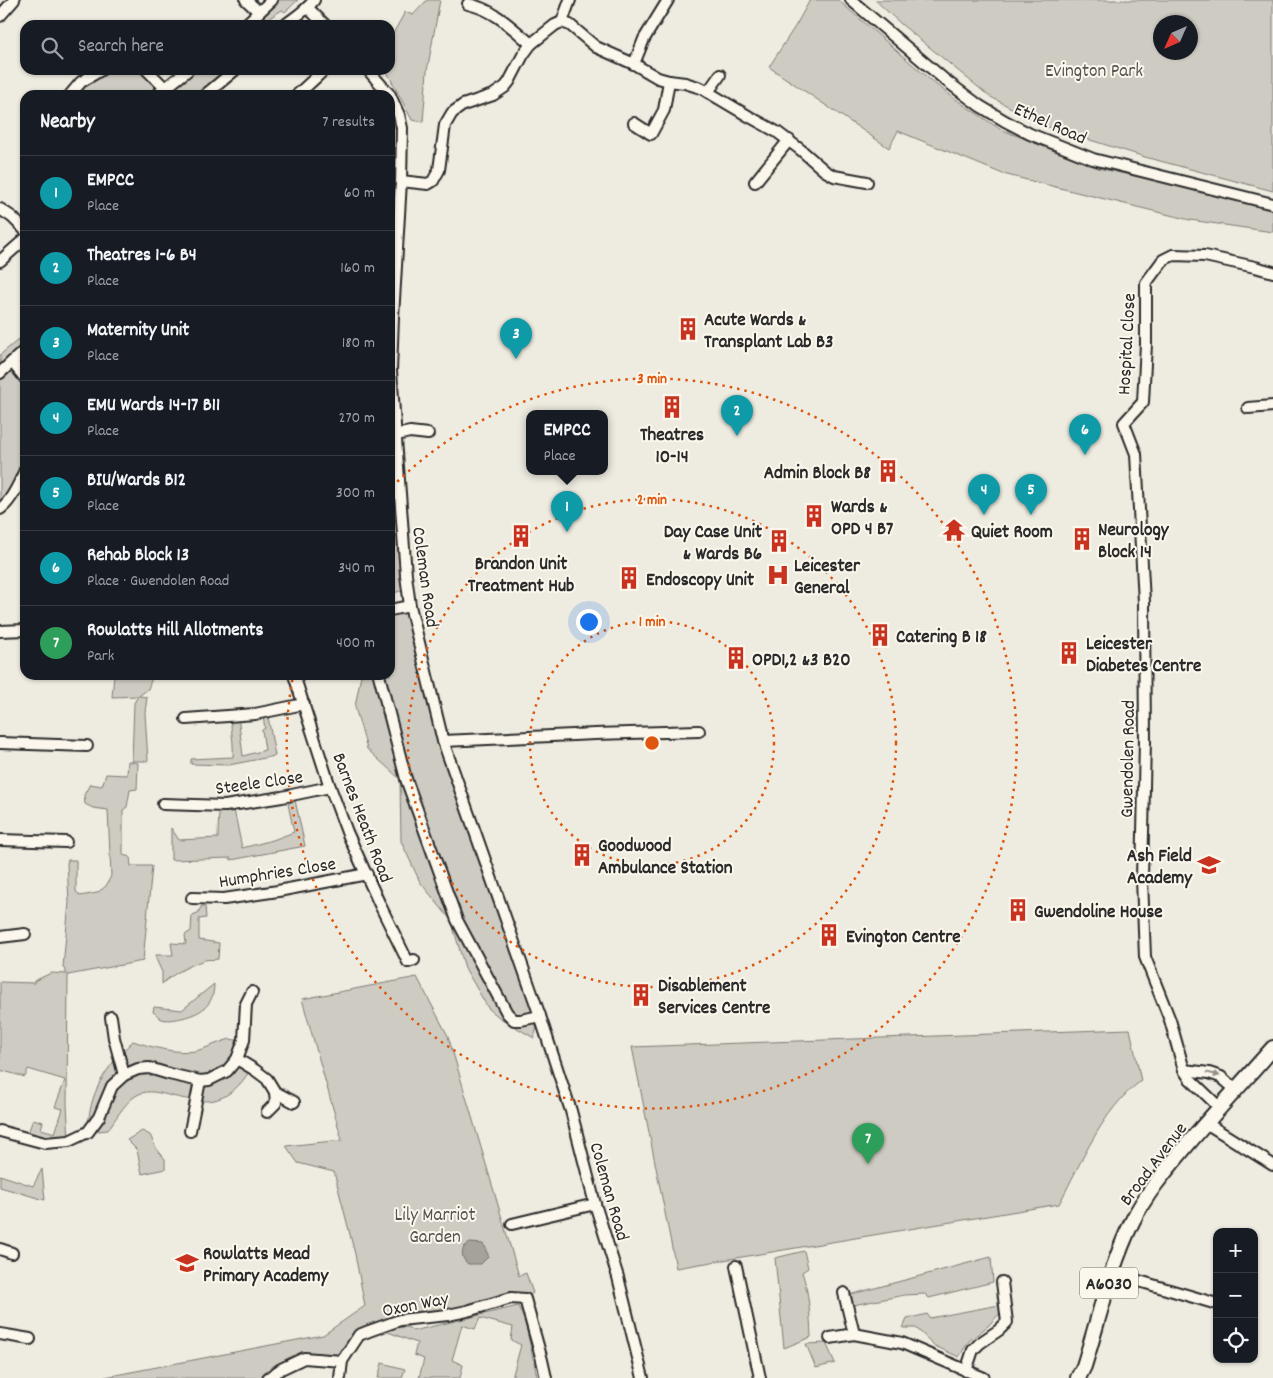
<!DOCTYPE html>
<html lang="en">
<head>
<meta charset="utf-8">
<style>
  :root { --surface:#171b24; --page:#242831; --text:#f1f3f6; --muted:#9ea1a6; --line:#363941; --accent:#b45309 }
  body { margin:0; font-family:Dekko,sans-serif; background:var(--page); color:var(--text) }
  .controls { position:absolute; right:15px; bottom:15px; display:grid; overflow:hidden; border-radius:10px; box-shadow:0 1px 4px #0004 }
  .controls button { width:45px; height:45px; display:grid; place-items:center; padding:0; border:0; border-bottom:1px solid var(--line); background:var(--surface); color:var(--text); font:25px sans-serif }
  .compass { position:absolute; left:1153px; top:15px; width:45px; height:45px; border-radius:50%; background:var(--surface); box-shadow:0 1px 4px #0004; rotate:225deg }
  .you { position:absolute; left:588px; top:621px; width:18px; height:18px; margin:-12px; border:4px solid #fff; border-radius:50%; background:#1a73e8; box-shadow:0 0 0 8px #1a73e833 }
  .badge { display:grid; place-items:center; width:32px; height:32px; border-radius:50%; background:var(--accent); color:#fff; font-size:16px; font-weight:700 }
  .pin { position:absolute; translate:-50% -41px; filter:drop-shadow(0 1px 2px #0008) }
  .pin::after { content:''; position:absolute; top:26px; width:18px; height:15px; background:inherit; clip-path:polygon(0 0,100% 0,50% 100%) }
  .popup { position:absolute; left:526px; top:410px; width:82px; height:65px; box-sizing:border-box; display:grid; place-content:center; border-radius:10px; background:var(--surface); filter:drop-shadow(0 1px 4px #0005); font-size:16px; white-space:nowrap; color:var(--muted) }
  .popup b { font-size:19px; color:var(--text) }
  .popup::after { content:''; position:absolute; left:50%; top:100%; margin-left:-10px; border:10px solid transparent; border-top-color:var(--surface) }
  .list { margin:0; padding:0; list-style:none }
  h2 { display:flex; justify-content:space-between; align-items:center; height:65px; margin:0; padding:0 20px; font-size:21px }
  h2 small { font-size:16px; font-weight:400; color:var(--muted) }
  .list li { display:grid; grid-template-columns:32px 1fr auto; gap:15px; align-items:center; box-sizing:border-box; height:75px; padding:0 20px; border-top:1px solid var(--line) }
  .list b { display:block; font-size:19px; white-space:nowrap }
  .list p { margin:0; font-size:16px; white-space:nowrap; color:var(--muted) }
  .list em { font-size:16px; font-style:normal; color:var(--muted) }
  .icon { flex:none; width:28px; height:28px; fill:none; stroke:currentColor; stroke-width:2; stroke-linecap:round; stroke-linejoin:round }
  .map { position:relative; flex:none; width:1273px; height:1378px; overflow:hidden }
  .search { position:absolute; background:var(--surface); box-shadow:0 1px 4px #0004; left:20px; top:20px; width:375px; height:55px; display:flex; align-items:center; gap:12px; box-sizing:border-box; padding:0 18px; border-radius:15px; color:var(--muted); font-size:19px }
  .panel { position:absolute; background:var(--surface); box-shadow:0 1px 4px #0004; left:20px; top:90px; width:375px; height:590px; border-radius:15px }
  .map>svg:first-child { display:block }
</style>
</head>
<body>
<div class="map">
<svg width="1273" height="1378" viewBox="0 0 1273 1378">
  <rect width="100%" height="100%" fill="#eeebe0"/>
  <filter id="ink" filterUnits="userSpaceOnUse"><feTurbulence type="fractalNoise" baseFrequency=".02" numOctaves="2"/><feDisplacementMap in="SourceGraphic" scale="10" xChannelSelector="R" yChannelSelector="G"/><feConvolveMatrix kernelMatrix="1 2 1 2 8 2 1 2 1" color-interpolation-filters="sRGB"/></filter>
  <g filter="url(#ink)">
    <g fill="#cecbc2" stroke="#7c7b76" fill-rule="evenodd">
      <path d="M279 0H298L285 12 282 10 258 25 255 22Z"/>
      <path d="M427 0H440L427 71 423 122 412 120 386 70H390V39L405 12 413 15Z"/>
      <path d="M810 0H838L934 83 961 103 1000 129 1098 168 1273 206V232L1190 220 1003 174 898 131 889 148 769 67 796 25Z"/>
      <path d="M875 0H1273V191L1145 157 1045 126 989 96 901 24ZM1160 22H1190V52H1160Z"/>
      <path d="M128 70C132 70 138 69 142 70 148 72 154 80 155 87L145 95H74L83 84 103 72H111Z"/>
      <path d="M195 70H225L196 95H167Z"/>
      <path d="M390 126 391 127H400L390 317 391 191H390Z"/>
      <path d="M25 334V350L12 362 25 378V470L0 509V355Z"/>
      <path d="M390 371 408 589 390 594Z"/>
      <path d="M410 606 443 741 540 1016 534 1038 500 1018 488 1008 465 968 451 920 420 882 401 841 400 779 367 749 355 707 361 675H390V610Z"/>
      <path d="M114 675H153L148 689 139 696 147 697 145 713 148 761H132L134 703 138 696 112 697Z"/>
      <path d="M267 711 275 756 229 765 191 764V759L233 757C234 743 231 730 230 716H238L243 756 265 750 262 730 265 728 262 712Z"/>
      <path d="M128 761 138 763 137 789 130 790 127 807 123 810V855L130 857 131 866H152L143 961 68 975 67 1104 69 1141 26 1139 33 1119 43 1122 41 1129 55 1133 63 1109 55 1107 65 1080 28 1069 25 1077 0 1070V982L34 983V981L51 973 67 974 63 967 69 902 67 863 68 860H76V891L80 896 97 893 106 886 111 876 108 810 93 808 85 804 84 795 90 784 102 786 106 774 127 775Z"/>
      <path d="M295 800 305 846 231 860V858L171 860V828L179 840 218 838 219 807 233 805 242 848 273 840 294 832 288 804Z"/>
      <path d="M205 906 206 918 199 919V940L219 943 218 959C214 960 209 959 205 960 194 963 170 975 162 984V972L156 959V955H173L171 943 186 944 185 935 191 931 192 915 198 913 201 907Z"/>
      <path d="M417 977 448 1036 519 1276 526 1273 533 1293 525 1299 467 1311 443 1310 400 1320 369 1331 342 1361 304 1358 268 1378H100L323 1335 365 1306 355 1254 334 1172 298 1163 286 1146 342 1140 302 999Z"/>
      <path d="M214 984C214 1006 201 1013 182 1018 176 1019 167 1021 162 1019 159 1018 156 1013 153 1012L154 1007 182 1010Z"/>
      <path d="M1130 1029 1141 1081C1103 1108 1081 1163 1059 1204L676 1268 632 1047Z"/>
      <path d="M230 1039 241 1041 237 1059 251 1068C244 1081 233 1094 218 1099 206 1104 180 1098 168 1095 156 1092 145 1089 134 1097 125 1103 114 1121 108 1130L88 1132C88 1094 106 1066 133 1041 151 1047 176 1054 196 1051 207 1048 219 1042 230 1039Z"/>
      <path d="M142 1131 150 1135 156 1148 165 1159V1169L142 1174 137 1150 127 1140Z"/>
      <path d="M42 1169 45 1200 0 1187V1175L33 1186Z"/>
      <path d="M804 1251 808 1268 802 1272C809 1292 810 1315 811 1337L784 1348 775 1258Z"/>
      <path d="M991 1257 993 1282 929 1298 925 1294 905 1295 848 1306 845 1296Z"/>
      <path d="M999 1305 1001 1312 988 1326 969 1341 959 1357 935 1346 916 1328H903L907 1319 927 1314 930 1318Z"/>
      <path d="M518 1306 525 1322 537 1376 535 1378H512L521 1345 511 1340 513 1327 480 1318 475 1329 462 1325 452 1360 463 1365 460 1378H419L424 1359 414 1355 417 1343 380 1329 408 1327 413 1331Z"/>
      <path d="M826 1343 835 1363 816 1368 806 1344Z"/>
      <path d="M382 1363 405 1369 402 1378H378Z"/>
    </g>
    <path fill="#a4a29a" stroke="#74726e" d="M470 1243 483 1244 486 1248V1251L488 1254V1257L481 1264H468C462 1259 461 1254 464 1247Z"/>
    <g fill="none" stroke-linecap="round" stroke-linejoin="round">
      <defs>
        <g id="minor">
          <path d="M246 0 259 12"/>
          <path d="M851 0 945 80 980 106 1005 121 1030 134 1093 159 1273 204"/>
          <path d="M468 4C495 10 511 27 531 44"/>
          <path d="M308 8 325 25"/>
          <path d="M0 16 14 0"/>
          <path d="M562 22 570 0"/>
          <path d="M245 25 272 0"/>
          <path d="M285 25C295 17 307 10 314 0"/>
          <path d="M634 64 644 39 668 0"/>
          <path d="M147 70 165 88"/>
          <path d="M368 70 390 95"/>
          <path d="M708 92 720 75"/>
          <path d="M70 95 81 82 101 70"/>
          <path d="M157 95 188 70"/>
          <path d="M205 95 235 70"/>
          <path d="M297 95 324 70"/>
          <path d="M390 95 399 115 402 128 401 181 393 317 391 371 406 575 410 606 443 741 540 1016 571 1111 595 1204 618 1277 643 1378"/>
          <path d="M634 123 651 134 664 110 669 81"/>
          <path d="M401 181 428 184 433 181 439 170 445 125 452 113 463 105 493 95 505 87 509 82 523 55 531 44 555 25 562 22 570 25 596 47 634 64 658 78 669 81 685 83 701 88 750 117 777 132 801 150 825 171 834 176 867 182"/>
          <path d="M755 182 789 140"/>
          <path d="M0 209 12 217 25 230"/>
          <path d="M0 261 25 239"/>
          <path d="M12 362 25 378"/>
          <path d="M0 373 25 350"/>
          <path d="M1248 408 1273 406"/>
          <path d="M396 435 410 432 428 434"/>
          <path d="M0 509C11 502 20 482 25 470"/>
          <path d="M390 610 410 606"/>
          <path d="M0 631 25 630"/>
          <path d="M294 675 330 787 347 832 380 905 408 962 414 960"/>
          <path d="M379 675 406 779 457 920 507 1013 514 1020H521L540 1016"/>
          <path d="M186 719 255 714 304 704"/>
          <path d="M443 741 595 734 699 731"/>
          <path d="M0 743 87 746"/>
          <path d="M163 804 225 806 282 797 330 787"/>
          <path d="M0 840 66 842"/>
          <path d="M192 898 224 899 278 891 367 874"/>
          <path d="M0 937 25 934"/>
          <path d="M111 1017 114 1038 124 1075"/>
          <path d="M237 1059 255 1070 267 1079 275 1092 294 1102"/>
          <path d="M1184 1070 1209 1073 1221 1077 1236 1090"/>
          <path d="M1219 1107 1190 1079 1184 1070 1170 1020 1145 957 1142 879 1145 741 1144 602 1136 454 1124 423 1143 402 1146 344V283L1163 260 1173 255 1205 256 1255 267 1273 272"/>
          <path d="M267 1112 276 1103 275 1092"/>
          <path d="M1206 1123 1273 1165"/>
          <path d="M0 1131 45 1143 69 1141 88 1132 99 1117 112 1086 124 1075 138 1069 149 1068 169 1074 200 1081 209 1080 227 1071 237 1059 244 1040 246 1004 252 992"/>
          <path d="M190 1131 200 1081"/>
          <path d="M512 1224 595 1204"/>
          <path d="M0 1249 12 1253"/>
          <path d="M736 1266 760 1378"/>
          <path d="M1112 1273 1217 1304"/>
          <path d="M844 1293 854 1334 902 1343 984 1378"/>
          <path d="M0 1334 30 1339"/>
          <path d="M830 1338 854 1334"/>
          <path d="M966 1371 973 1350 980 1343 999 1330 1007 1322 1002 1282"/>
          <path d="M268 1378 281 1369 304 1358 342 1361"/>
          <path d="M340 1378 342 1361 359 1335 369 1331 400 1320 448 1315 467 1311 511 1298 525 1299 542 1360 546 1378"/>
        </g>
        <path id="highway" d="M1078 1378 1084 1366C1099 1318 1110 1267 1132 1222 1146 1193 1167 1169 1187 1145 1215 1112 1244 1081 1273 1048"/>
      </defs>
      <use href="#minor" stroke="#2b2b2b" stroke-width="14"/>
      <use href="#highway" stroke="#2b2b2b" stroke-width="18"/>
      <use href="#minor" stroke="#fbf7ec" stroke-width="10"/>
      <use href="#highway" stroke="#fbf7ec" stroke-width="14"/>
    </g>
    <defs><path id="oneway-solid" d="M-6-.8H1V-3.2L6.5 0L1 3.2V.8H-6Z" transform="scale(1.25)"/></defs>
    <use fill="#93918c" href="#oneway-solid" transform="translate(1213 1074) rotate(14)"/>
  </g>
  <g fill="none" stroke="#df570e" stroke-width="2.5" stroke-dasharray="2.5 5">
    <circle cx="652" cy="743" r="122"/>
    <circle cx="652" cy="743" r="244"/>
    <path d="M392 487A365 365 0 1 1 293 676"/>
  </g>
  <defs>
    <symbol id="building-bare" viewBox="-9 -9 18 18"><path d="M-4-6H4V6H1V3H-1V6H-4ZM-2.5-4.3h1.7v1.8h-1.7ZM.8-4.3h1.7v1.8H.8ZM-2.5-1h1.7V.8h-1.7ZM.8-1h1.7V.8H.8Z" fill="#c8321e" stroke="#fbf7ec" stroke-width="2.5" paint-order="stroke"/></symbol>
    <symbol id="temple-bare" viewBox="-9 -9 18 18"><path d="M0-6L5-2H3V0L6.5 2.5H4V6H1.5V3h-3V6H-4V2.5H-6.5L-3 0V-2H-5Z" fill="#c8321e" stroke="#fbf7ec" stroke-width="2.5" paint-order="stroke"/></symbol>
    <symbol id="hospital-bare" viewBox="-9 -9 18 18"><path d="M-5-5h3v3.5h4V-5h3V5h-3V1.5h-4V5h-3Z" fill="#c8321e" stroke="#fbf7ec" stroke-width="2.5" paint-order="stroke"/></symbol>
    <symbol id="school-bare" viewBox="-9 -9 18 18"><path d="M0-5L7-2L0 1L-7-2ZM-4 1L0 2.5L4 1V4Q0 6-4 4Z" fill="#c8321e" stroke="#fbf7ec" stroke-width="2.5" paint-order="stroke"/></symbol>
  </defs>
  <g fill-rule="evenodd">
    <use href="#building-bare" x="672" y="313" width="32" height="32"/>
    <use href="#building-bare" x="656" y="391" width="32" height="32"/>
    <use href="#building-bare" x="872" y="455" width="32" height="32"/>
    <use href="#building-bare" x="798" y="500" width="32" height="32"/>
    <use href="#temple-bare" x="938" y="514" width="32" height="32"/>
    <use href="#building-bare" x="505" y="520" width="32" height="32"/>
    <use href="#building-bare" x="1066" y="523" width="32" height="32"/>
    <use href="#building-bare" x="763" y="525" width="32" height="32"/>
    <use href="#hospital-bare" x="762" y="559" width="32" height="32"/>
    <use href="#building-bare" x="613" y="562" width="32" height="32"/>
    <use href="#building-bare" x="864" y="619" width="32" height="32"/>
    <use href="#building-bare" x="1053" y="637" width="32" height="32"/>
    <use href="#building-bare" x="720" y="642" width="32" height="32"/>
    <use href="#building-bare" x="566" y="839" width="32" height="32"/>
    <use href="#school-bare" x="1193" y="849" width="32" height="32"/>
    <use href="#building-bare" x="1002" y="894" width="32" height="32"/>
    <use href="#building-bare" x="813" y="919" width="32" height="32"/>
    <use href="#building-bare" x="625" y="979" width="32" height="32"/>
    <use href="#school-bare" x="171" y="1247" width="32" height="32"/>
  </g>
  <g text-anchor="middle" stroke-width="4" stroke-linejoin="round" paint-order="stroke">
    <rect fill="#fbf7ec" stroke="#696865" stroke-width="1" x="1080" y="1267.5" width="58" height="31" rx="4"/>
    <g font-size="18" font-weight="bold" fill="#2b2b2b">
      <text x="1109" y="1289">A6030</text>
    </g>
    <g font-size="19" fill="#545351" stroke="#fbf7ec">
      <text x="1094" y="76">Evington Park</text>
      <text x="435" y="1220">Lily Marriot<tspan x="435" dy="22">Garden</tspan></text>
    </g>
    <g font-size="19" fill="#2b2b2b" stroke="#fbf7ec">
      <text transform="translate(1051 122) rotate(24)" y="7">Ethel Road</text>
      <text transform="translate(1125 344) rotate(-87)" y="7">Hospital Close</text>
      <text transform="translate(427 577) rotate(82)" y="7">Coleman Road</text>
      <text transform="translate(1126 759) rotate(-89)" y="7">Gwendolen Road</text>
      <text transform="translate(259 781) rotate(-8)" y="7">Steele Close</text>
      <text transform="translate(364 817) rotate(69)" y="7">Barnes Heath Road</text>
      <text transform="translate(277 871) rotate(-9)" y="7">Humphries Close</text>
      <text transform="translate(1152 1163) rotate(-53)" y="7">Broad Avenue</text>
      <text transform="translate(611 1191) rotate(74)" y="7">Coleman Road</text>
      <text transform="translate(415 1303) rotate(-11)" y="7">Oxon Way</text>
    </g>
    <g font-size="19" font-weight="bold" fill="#2b2b2b" stroke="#fbf7ec" text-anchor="start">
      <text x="704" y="325">Acute Wards &amp;<tspan x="704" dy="22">Transplant Lab B3</tspan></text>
      <text x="672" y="440" text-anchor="middle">Theatres<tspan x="672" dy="22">10-14</tspan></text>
      <text x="871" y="478" text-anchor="end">Admin Block B8</text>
      <text x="831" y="512">Wards &amp;<tspan x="831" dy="22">OPD 4 B7</tspan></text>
      <text x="1098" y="535">Neurology<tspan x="1098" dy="22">Block 14</tspan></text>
      <text x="762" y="537" text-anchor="end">Day Case Unit<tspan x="762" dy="22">&amp; Wards B6</tspan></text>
      <text x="971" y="537">Quiet Room</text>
      <text x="521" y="569" text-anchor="middle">Brandon Unit<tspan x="521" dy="22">Treatment Hub</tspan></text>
      <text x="794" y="571">Leicester<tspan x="794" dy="22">General</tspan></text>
      <text x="646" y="585">Endoscopy Unit</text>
      <text x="896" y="642">Catering B 18</text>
      <text x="1086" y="649">Leicester<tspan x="1086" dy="22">Diabetes Centre</tspan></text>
      <text x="752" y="665">OPD1,2 &amp;3 B20</text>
      <text x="598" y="851">Goodwood<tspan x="598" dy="22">Ambulance Station</tspan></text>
      <text x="1192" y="861" text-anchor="end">Ash Field<tspan x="1192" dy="22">Academy</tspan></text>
      <text x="1034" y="917">Gwendoline House</text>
      <text x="846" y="942">Evington Centre</text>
      <text x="658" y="991">Disablement<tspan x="658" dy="22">Services Centre</tspan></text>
      <text x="203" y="1259">Rowlatts Mead<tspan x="203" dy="22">Primary Academy</tspan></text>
    </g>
  </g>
  <circle cx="652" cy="743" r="8" fill="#df570e" stroke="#fbf7ec" stroke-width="2.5"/>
  <g font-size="15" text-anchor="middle" font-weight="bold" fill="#df570e" stroke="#fbf7ec" stroke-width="4" stroke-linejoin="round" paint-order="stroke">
    <text x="652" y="383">3 min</text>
    <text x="652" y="504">2 min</text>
    <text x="652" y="626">1 min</text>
  </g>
</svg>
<div class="controls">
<button>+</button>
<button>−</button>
<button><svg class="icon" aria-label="locate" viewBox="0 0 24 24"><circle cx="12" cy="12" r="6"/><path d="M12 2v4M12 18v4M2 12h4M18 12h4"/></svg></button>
</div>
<svg class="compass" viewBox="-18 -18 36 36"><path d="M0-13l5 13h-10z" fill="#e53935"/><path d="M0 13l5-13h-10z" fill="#9ea1a6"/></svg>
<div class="you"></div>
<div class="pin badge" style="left:567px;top:532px;background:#0f9aa8">1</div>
<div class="popup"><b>EMPCC</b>Place</div>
<div class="pin badge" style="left:737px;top:436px;background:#0f9aa8">2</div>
<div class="pin badge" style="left:516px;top:359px;background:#0f9aa8">3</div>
<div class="pin badge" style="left:984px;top:515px;background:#0f9aa8">4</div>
<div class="pin badge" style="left:1031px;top:515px;background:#0f9aa8">5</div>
<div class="pin badge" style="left:1085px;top:455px;background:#0f9aa8">6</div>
<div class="pin badge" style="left:868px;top:1164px;background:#2e9e5b">7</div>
<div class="search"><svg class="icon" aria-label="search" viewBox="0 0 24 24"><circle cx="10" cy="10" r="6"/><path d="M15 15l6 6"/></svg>Search here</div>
<section class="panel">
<h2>Nearby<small>7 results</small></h2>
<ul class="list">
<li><span class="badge" style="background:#0f9aa8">1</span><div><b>EMPCC</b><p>Place</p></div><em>60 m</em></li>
<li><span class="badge" style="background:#0f9aa8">2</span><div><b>Theatres 1-6 B4</b><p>Place</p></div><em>160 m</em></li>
<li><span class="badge" style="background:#0f9aa8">3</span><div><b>Maternity Unit</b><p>Place</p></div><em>180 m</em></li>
<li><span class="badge" style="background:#0f9aa8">4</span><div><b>EMU Wards 14-17 B11</b><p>Place</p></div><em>270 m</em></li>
<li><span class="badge" style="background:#0f9aa8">5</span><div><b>BIU/Wards B12</b><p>Place</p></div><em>300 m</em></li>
<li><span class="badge" style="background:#0f9aa8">6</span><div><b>Rehab Block 13</b><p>Place · Gwendolen Road</p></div><em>340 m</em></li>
<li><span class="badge" style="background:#2e9e5b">7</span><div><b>Rowlatts Hill Allotments</b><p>Park</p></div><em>400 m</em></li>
</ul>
</section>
</div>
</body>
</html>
